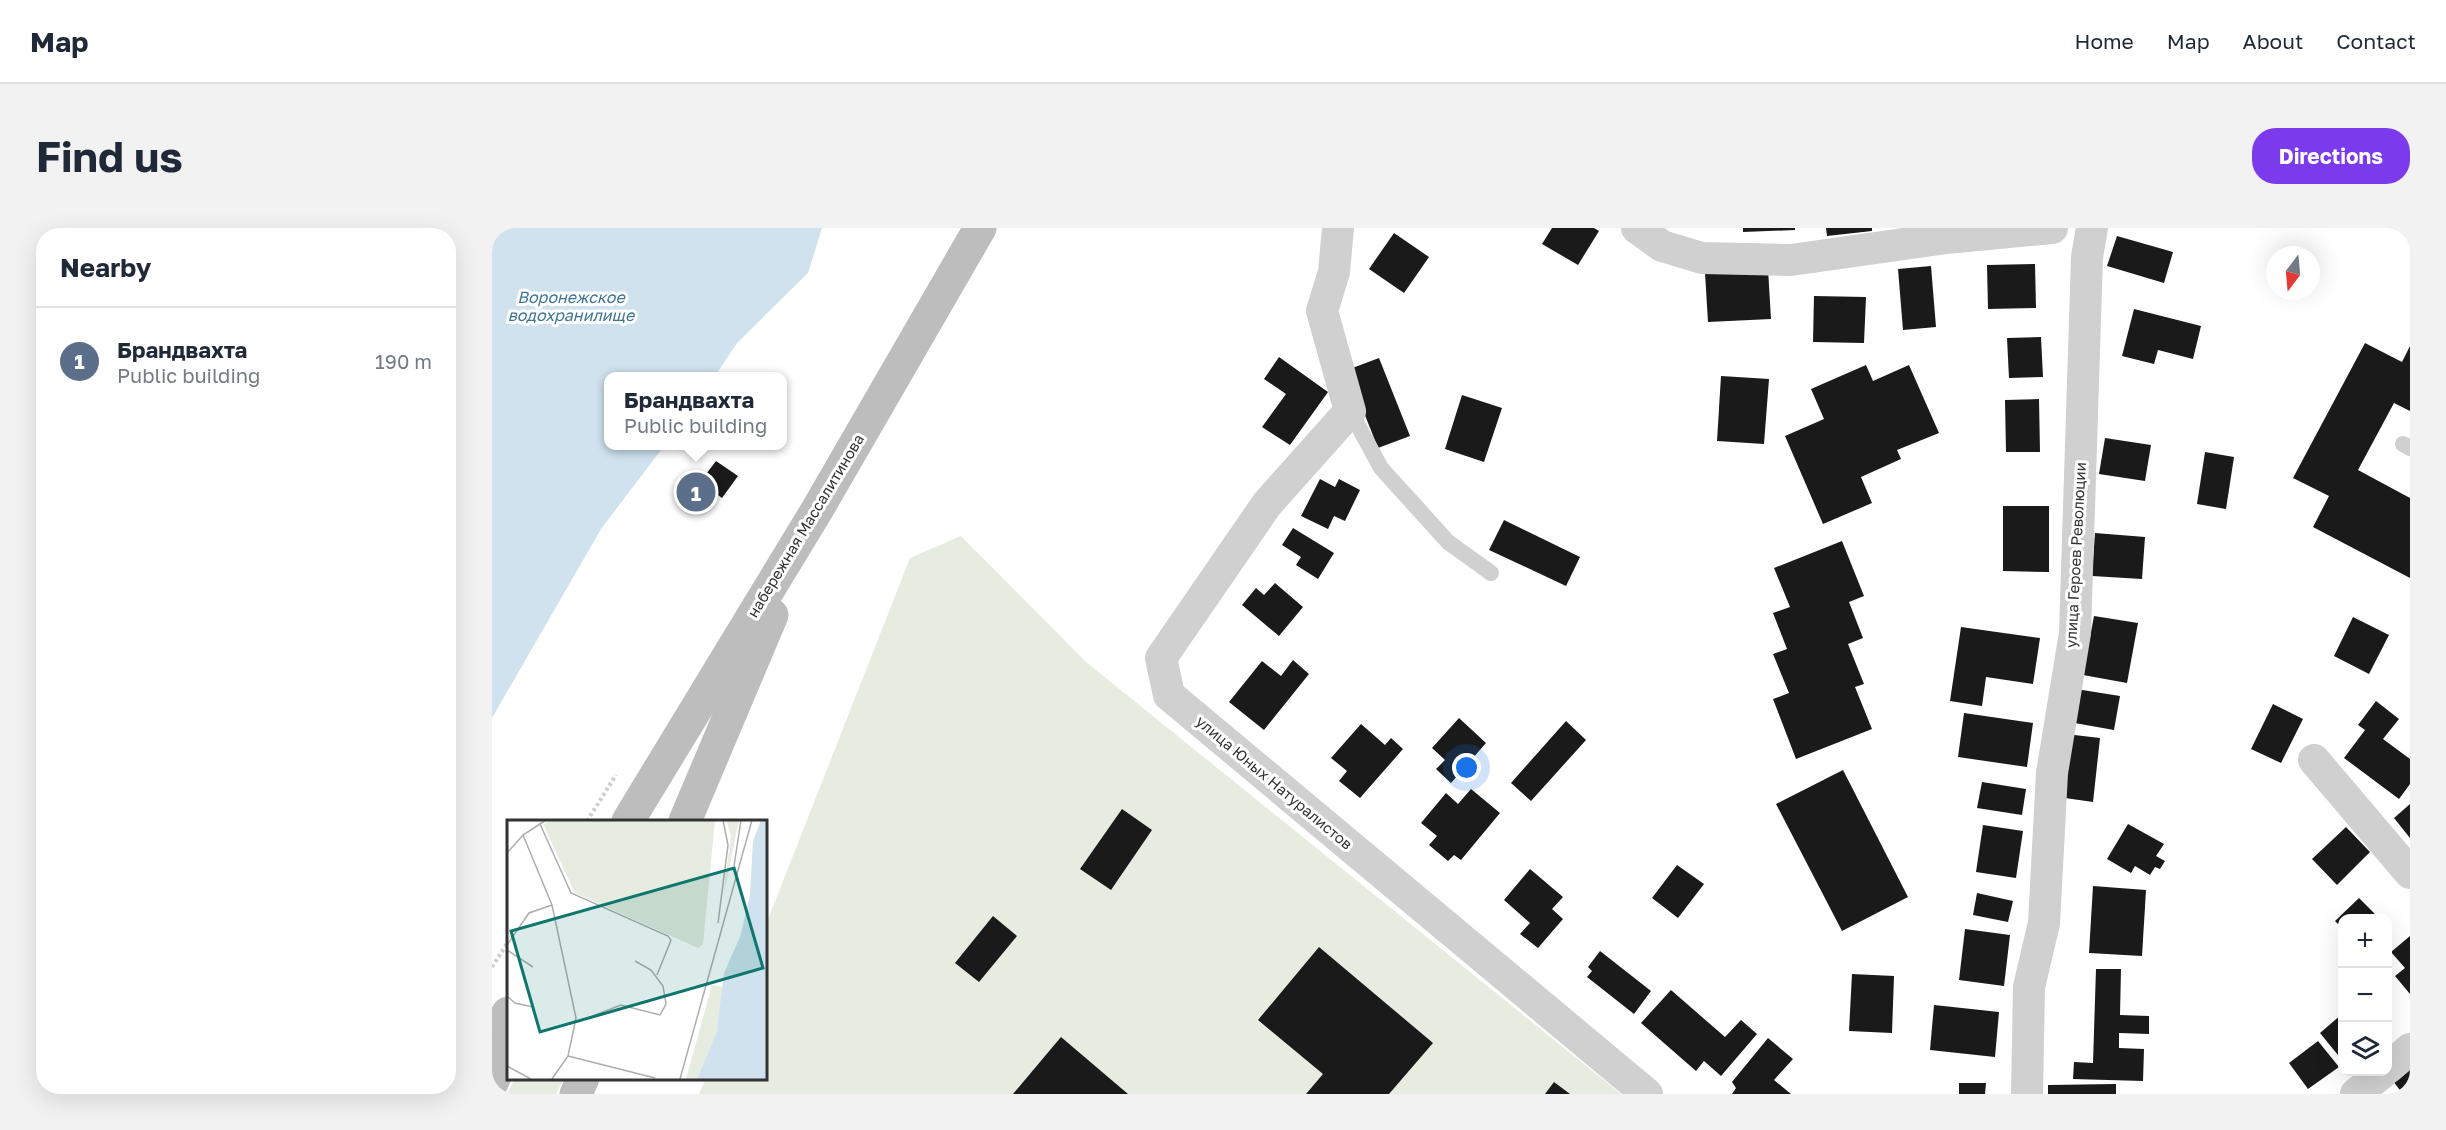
<!DOCTYPE html>
<html lang="en">
<head>
<meta charset="utf-8">
<style>
  :root { --surface:#fff; --page:#f2f2f3; --text:#1f2937; --muted:#747a83; --line:#e0e1e3; --accent:#7c3aed }
  body { margin:0; font-family:"Golos Text",sans-serif; background:var(--page); color:var(--text) }
  .controls { position:absolute; right:18px; bottom:18px; display:grid; overflow:hidden; border-radius:12px; box-shadow:0 6px 24px #0002 }
  .controls button { width:54px; height:54px; display:grid; place-items:center; padding:0; border:0; border-bottom:2px solid var(--line); background:var(--surface); color:var(--text); font:30px sans-serif }
  .compass { position:absolute; left:1774px; top:18px; width:54px; height:54px; border-radius:50%; background:var(--surface); box-shadow:0 6px 24px #0002; rotate:196deg }
  .you { position:absolute; left:975px; top:540px; width:21px; height:21px; margin:-15px; border:4px solid #fff; border-radius:50%; background:#1a73e8; box-shadow:0 0 0 9px #1a73e833 }
  .badge { display:grid; place-items:center; width:39px; height:39px; border-radius:50%; background:var(--accent); color:#fff; font-size:20px; font-weight:700 }
  .pin { position:absolute; translate:-50% -50%; border:3px solid #fff; box-shadow:0 2px 6px #0006 }
  .popup { position:absolute; left:112px; top:144px; width:183px; height:78px; box-sizing:border-box; display:grid; place-content:center; border-radius:12px; background:var(--surface); filter:drop-shadow(0 2px 4px #0005); font-size:20px; white-space:nowrap; color:var(--muted) }
  .popup b { font-size:22px; color:var(--text) }
  .popup::after { content:''; position:absolute; left:50%; top:100%; margin-left:-12px; border:12px solid transparent; border-top-color:var(--surface) }
  .list { margin:0; padding:0; list-style:none }
  h2 { display:flex; justify-content:space-between; align-items:center; height:78px; margin:0; padding:0 24px; font-size:26px }
  h2 small { font-size:20px; font-weight:400; color:var(--muted) }
  .list li { display:grid; grid-template-columns:39px 1fr auto; gap:18px; align-items:center; box-sizing:border-box; height:108px; padding:0 24px; border-top:2px solid var(--line) }
  .list b { display:block; font-size:22px; white-space:nowrap }
  .list p { margin:0; font-size:20px; white-space:nowrap; color:var(--muted) }
  .list em { font-size:20px; font-style:normal; color:var(--muted) }
  .icon { flex:none; width:33px; height:33px; fill:none; stroke:currentColor; stroke-width:2; stroke-linecap:round; stroke-linejoin:round }
  .map { position:relative; flex:none; width:1918px; height:866px; overflow:hidden; border-radius:24px }
  header { display:flex; align-items:center; gap:36px; box-sizing:border-box; height:84px; padding:0 30px; background:var(--surface); border-bottom:2px solid var(--line) }
  header strong { font-size:28px }
  nav { display:flex; gap:33px; margin-inline-start:auto; font-size:21px }
  .intro { display:flex; align-items:center; justify-content:space-between; box-sizing:border-box; height:144px; padding:0 36px }
  h1 { margin:0; font-size:42px }
  .button { padding:15px 27px; border-radius:24px; background:var(--accent); color:#fff; font-size:21px; font-weight:700 }
  main { display:flex; gap:36px; padding:0 36px }
  aside { flex:1; background:var(--surface); border-radius:24px; box-shadow:0 6px 24px #0002 }
  .map>svg:first-child { display:block }
</style>
</head>
<body>
<header>
<strong>Map</strong>
<nav><a>Home</a><a>Map</a><a>About</a><a>Contact</a></nav>
</header>
<div class="intro"><h1>Find us</h1><a class="button">Directions</a></div>
<main>
<aside>
<h2>Nearby<small></small></h2>
<ul class="list">
<li><span class="badge" style="background:#5c6f8a">1</span><div><b>Брандвахта</b><p>Public building</p></div><em>190 m</em></li>
</ul>
</aside>
<div class="map">
<svg width="1918" height="866" viewBox="0 0 1918 866">
  <rect width="100%" height="100%" fill="#fff"/>
  <g fill="#e6ecdf">
    <path d="M469 308 594 434 1129 866H207L214 850H273V699L418 330Z"/>
    <path d="M23 850H72L64 866H15Z"/>
  </g>
  <path fill="#cfe2ee" d="M0 0H330L316 45 245 115 223 148H117V218H172L109 301 0 490Z"/>
  <g fill="#1a1a1a">
    <path d="M1060 0H1102L1107 3 1086 37 1050 16Z"/>
    <path d="M1251 0H1303V2L1251 4Z"/>
    <path d="M1334 0H1380V3L1335 8Z"/>
    <path d="M902 5 937 29 912 65 877 41Z"/>
    <path d="M1625 8 1681 24 1672 55 1615 38Z"/>
    <path d="M1543 36 1544 80 1496 81 1495 37Z"/>
    <path d="M1439 38 1444 99 1411 102 1406 41Z"/>
    <path d="M1276 41 1279 91 1216 94 1213 45Z"/>
    <path d="M1322 68 1374 69 1372 115 1321 114Z"/>
    <path d="M1642 81 1709 98 1701 131 1666 122 1662 136 1630 128Z"/>
    <path d="M1549 109 1551 149 1517 150 1515 110Z"/>
    <path d="M1873 115 1910 134 1918 118V183L1902 175 1866 242 1918 270V350L1821 299 1837 268 1801 250Z"/>
    <path d="M787 129 836 164 798 217 770 199 794 166 772 151Z"/>
    <path d="M887 130 918 208 886 220 855 142Z"/>
    <path d="M1374 137 1381 153 1417 137 1447 205 1405 222 1409 231 1369 249 1380 275 1331 296 1293 208 1332 191 1319 161Z"/>
    <path d="M1229 148 1277 151 1272 216 1225 213Z"/>
    <path d="M970 167 1010 180 992 234 953 221Z"/>
    <path d="M1547 171 1548 224H1514L1513 172Z"/>
    <path d="M1613 210 1659 217 1653 253 1607 246Z"/>
    <path d="M1713 224 1742 229 1734 281 1705 276Z"/>
    <path d="M224 233 246 248 230 270 208 254Z"/>
    <path d="M828 251 843 259 847 251 868 262 853 293 842 288 836 301 809 288Z"/>
    <path d="M1511 278H1557V344L1511 343Z"/>
    <path d="M1012 292 1088 329 1074 358 997 322Z"/>
    <path d="M801 300 842 325 826 351 804 337 809 329 790 317Z"/>
    <path d="M1603 305 1653 309 1650 351 1600 348Z"/>
    <path d="M1350 313 1372 368 1357 374 1371 410 1356 416 1372 456 1363 459 1380 501 1304 531 1281 471 1297 465 1281 426 1295 421 1281 385 1298 379 1282 340Z"/>
    <path d="M783 355 811 379 787 408 750 377 764 360 772 367Z"/>
    <path d="M1602 388 1646 395 1635 455 1591 447Z"/>
    <path d="M1861 389 1897 407 1877 446 1842 428Z"/>
    <path d="M1469 399 1548 410 1541 456 1494 449 1490 478 1458 473Z"/>
    <path d="M801 432 817 446 772 502 737 474 770 433 789 448Z"/>
    <path d="M1584 461 1628 468 1622 502 1577 494Z"/>
    <path d="M1884 473 1907 491 1891 511 1918 531V556L1907 571 1852 530 1873 502 1866 497Z"/>
    <path d="M1781 476 1811 491 1789 535 1759 521Z"/>
    <path d="M1472 485 1541 495 1535 539 1466 529Z"/>
    <path d="M967 490 994 515 959 555 944 541 953 532 940 520Z"/>
    <path d="M1074 493 1094 512 1039 573 1019 555Z"/>
    <path d="M869 496 893 517 899 510 911 521 868 570 847 553 855 543 839 530Z"/>
    <path d="M1574 506 1608 510 1601 574 1566 569Z"/>
    <path d="M1351 542 1416 669 1350 703 1284 576Z"/>
    <path d="M1490 554 1534 561 1530 587 1485 580Z"/>
    <path d="M979 561 1008 585 969 632 962 627 956 633 937 617 945 608 929 595 954 565 966 576Z"/>
    <path d="M1918 576V610L1902 590Z"/>
    <path d="M630 581 660 602 619 662 588 641Z"/>
    <path d="M1636 596 1672 616 1664 628 1673 633 1668 641 1663 639 1658 647 1643 638 1639 645 1615 631Z"/>
    <path d="M1491 597 1531 603 1524 650 1484 644Z"/>
    <path d="M1854 599 1878 624 1845 657 1820 631Z"/>
    <path d="M1185 637 1212 656 1186 690 1160 670Z"/>
    <path d="M1038 641 1071 669 1060 681 1071 691 1046 720 1028 706 1038 695 1012 672Z"/>
    <path d="M1601 658 1654 662 1650 728 1597 725Z"/>
    <path d="M1485 665 1521 673 1516 694 1481 687Z"/>
    <path d="M1867 670 1887 690H1850V700L1843 693Z"/>
    <path d="M501 688 525 708 487 754 463 735Z"/>
    <path d="M1473 701 1518 707 1512 758 1467 752Z"/>
    <path d="M1918 708V766L1903 748 1913 740 1899 724Z"/>
    <path d="M827 719 941 815 897 866H814L831 846 766 792Z"/>
    <path d="M1108 723 1159 763 1142 786 1095 749 1100 743 1096 739Z"/>
    <path d="M1604 741H1629L1628 787 1657 788V806L1627 805V820L1652 821 1651 853 1581 851 1582 834 1601 835Z"/>
    <path d="M1360 746 1402 748 1400 805 1357 803Z"/>
    <path d="M1179 762 1233 809 1249 792 1265 806 1229 848 1212 833 1204 843 1149 795Z"/>
    <path d="M1442 777 1507 784 1503 829 1438 822Z"/>
    <path d="M1850 786V832L1828 805Z"/>
    <path d="M569 809 636 866H521Z"/>
    <path d="M1276 810 1301 831 1282 852 1299 866H1240L1244 860 1240 854Z"/>
    <path d="M1826 813 1847 839 1816 861 1797 835Z"/>
    <path d="M1918 831V866H1911L1897 848Z"/>
    <path d="M1062 854 1078 866H1053Z"/>
    <path d="M1467 855H1494L1493 866H1467Z"/>
    <path d="M1624 856V866H1556V857Z"/>
  </g>
  <g fill="none" stroke-linecap="round" stroke-linejoin="round">
    <g stroke="#cdcdcd" stroke-width="4" stroke-dasharray="3 3" stroke-linecap="butt">
      <path d="M95 593 124 547"/>
      <path d="M0 739 16 714"/>
    </g>
    <g stroke="#d0d0d0" stroke-width="16">
      <path d="M858 183 889 240 956 314 999 345"/>
      <path d="M1911 216 1918 220"/>
    </g>
    <g stroke="#d0d0d0" stroke-width="32">
      <path d="M846 0 842 44 830 83 858 183 775 276 669 430 677 467 1155 866"/>
      <path d="M1145 0 1170 18 1210 30 1299 32 1454 10 1560 0"/>
      <path d="M1822 532 1918 645"/>
      <path d="M1896 840 1918 821"/>
      <path d="M1535 866 1537 759 1552 695 1560 545 1583 405 1595 29 1600 0"/>
      <path d="M1864 866 1891 844"/>
    </g>
    <g stroke="#bdbdbd" stroke-width="33">
      <path d="M136 593 325 282 488 0"/>
      <path d="M193 593 280 387"/>
      <path d="M0 811 16 785"/>
      <path d="M0 855 16 818"/>
      <path d="M84 866 91 850"/>
    </g>
  </g>
  <g text-anchor="middle" stroke-width="6" stroke-linejoin="round" paint-order="stroke">
    <g font-size="15" fill="#333" stroke="#fff">
      <text transform="translate(314 298) rotate(-59)" y="5">набережная Массалитинова</text>
      <text transform="translate(1584 327) rotate(-87)" y="5">улица Героев Революции</text>
      <text transform="translate(782 555) rotate(40)" y="5">улица Юных Натуралистов</text>
    </g>
    <g font-size="16" font-style="italic" fill="#3f7597" stroke="#fff">
      <text x="79" y="75">Воронежское<tspan x="79" dy="18">водохранилище</tspan></text>
    </g>
  </g>
  <g transform="translate(15 592)">
    <rect width="260" height="260" fill="#fff"/>
    <path d="M43 0H208L196 124 191 128 68 73 36 4ZM219 0H232L216 78 224 16ZM205 165 217 167 210 211 190 259H179Z" fill="#e6ecdf"/>
    <path d="M254 0H259V259H190L210 211 217 153 233 117 243 75 246 21Z" fill="#cfe2ee"/>
    <path fill="none" stroke="#adadad" stroke-width="1.5" d="M33 4 64 73 161 116 164 120 150 155M16 15 45 85 69 198 61 236 45 259M0 33 16 15 39 0M227 46 234 0M211 103 221 25 216 0M0 125 22 93 45 85M0 130 26 147M0 176 8 183 26 187M70 202 114 185 153 195 159 184 156 166 144 150 128 141M61 236 148 258M0 246 24 259M173 259 245 0"/>
    <path fill="#0f766e" fill-opacity="0.15" stroke="#0f766e" stroke-width="3" d="M227 48 256 148 33 212 4 111Z"/>
    <rect width="260" height="260" fill="none" stroke="#333" stroke-width="3"/>
  </g>
</svg>
<div class="controls">
<button>+</button>
<button>−</button>
<button><svg class="icon" aria-label="layers" viewBox="0 0 24 24"><path d="M12 4l9 5-9 5-9-5zM3 14l9 5 9-5"/></svg></button>
</div>
<svg class="compass" viewBox="-18 -18 36 36"><path d="M0-13l5 13h-10z" fill="#e53935"/><path d="M0 13l5-13h-10z" fill="#747a83"/></svg>
<div class="you"></div>
<div class="pin badge" style="left:204px;top:264px;background:#5c6f8a">1</div>
<div class="popup"><b>Брандвахта</b>Public building</div>
</div>
</main>
</body>
</html>
